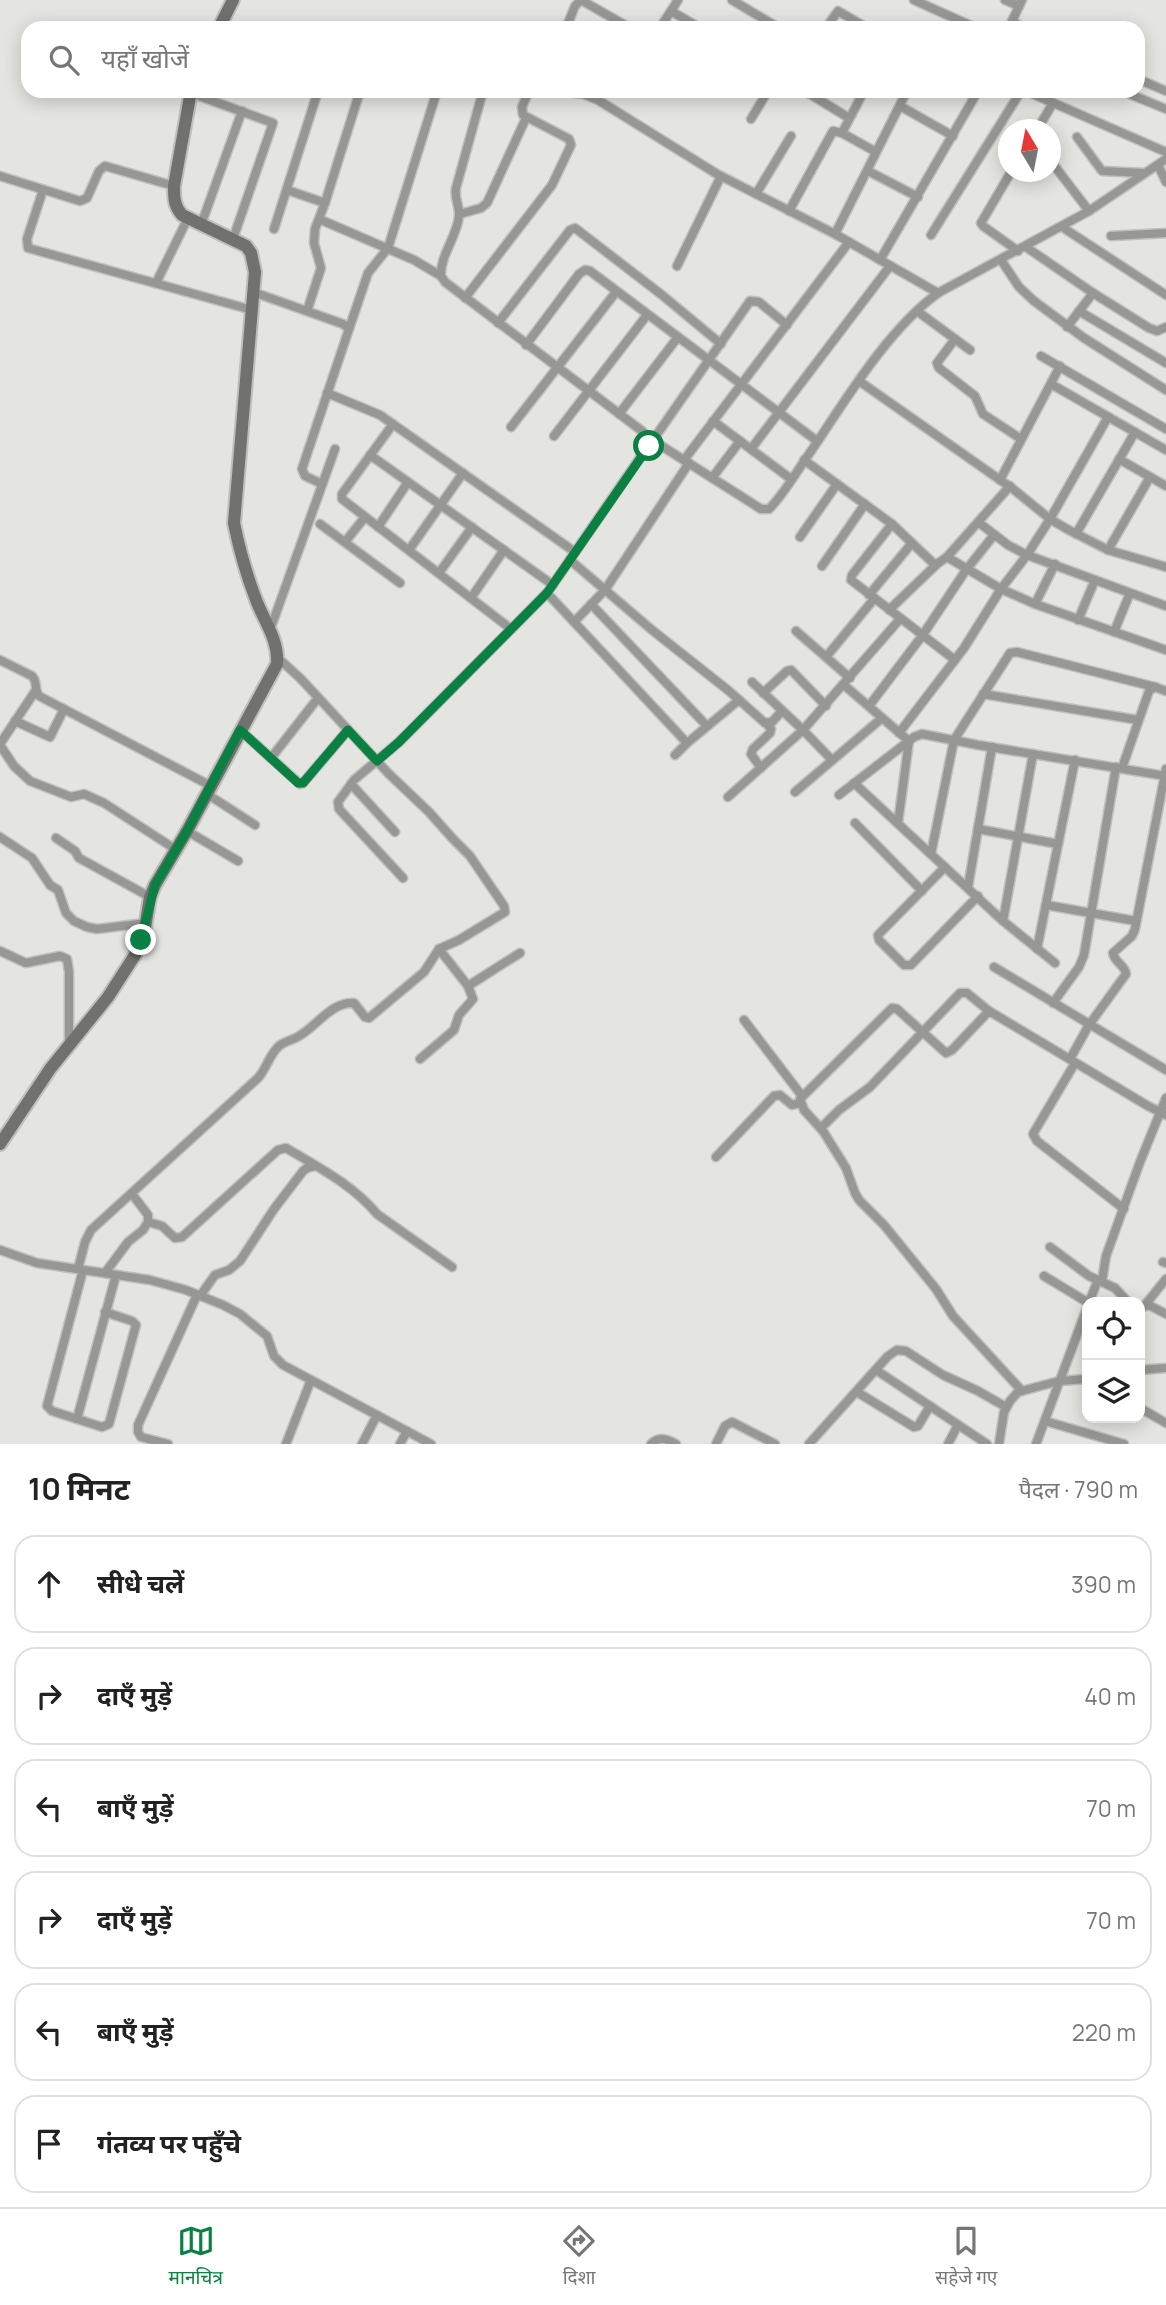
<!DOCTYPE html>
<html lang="hi">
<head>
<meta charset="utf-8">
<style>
  :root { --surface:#fff; --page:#f6f6f6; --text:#222; --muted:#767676; --line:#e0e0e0; --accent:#0b8043 }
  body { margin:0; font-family:Manrope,"Noto Sans Devanagari",sans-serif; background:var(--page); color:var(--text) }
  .controls { position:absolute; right:21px; bottom:21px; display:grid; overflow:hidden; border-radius:14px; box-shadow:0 4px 18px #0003 }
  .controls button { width:63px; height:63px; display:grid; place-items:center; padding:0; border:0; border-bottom:2px solid var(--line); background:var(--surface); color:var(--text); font:35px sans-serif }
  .compass { position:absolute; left:998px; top:119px; width:63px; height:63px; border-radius:50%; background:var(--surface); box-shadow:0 4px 18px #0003; rotate:350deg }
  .stop { position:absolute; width:21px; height:21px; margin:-16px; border:5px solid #0b8043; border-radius:50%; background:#fff }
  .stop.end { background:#0b8043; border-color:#fff; box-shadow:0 2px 7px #0008 }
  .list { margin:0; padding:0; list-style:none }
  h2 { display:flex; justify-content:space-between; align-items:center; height:91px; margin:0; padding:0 28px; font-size:30px }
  h2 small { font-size:23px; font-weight:400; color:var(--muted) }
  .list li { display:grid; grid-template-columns:46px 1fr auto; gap:21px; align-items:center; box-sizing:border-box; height:98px; margin:0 14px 14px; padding:0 14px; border:2px solid var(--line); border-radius:21px }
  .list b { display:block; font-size:26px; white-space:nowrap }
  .list em { font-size:23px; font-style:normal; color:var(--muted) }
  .icon { flex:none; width:38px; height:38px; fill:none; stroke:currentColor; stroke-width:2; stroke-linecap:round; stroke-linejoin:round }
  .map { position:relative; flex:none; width:1166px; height:1444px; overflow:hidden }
  .search { position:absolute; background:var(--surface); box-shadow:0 4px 18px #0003; left:21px; right:21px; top:21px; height:77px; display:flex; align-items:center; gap:18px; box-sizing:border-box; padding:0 24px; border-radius:21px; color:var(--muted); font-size:26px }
  .sheet { height:763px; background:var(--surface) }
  nav { display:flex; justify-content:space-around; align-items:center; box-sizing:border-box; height:98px; border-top:2px solid var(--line); background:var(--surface); font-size:19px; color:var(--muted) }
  nav a { display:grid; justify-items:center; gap:4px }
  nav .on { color:var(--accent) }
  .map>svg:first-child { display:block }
</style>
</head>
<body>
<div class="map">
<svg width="1166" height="1444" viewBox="0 0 1166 1444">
  <rect width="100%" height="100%" fill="#e4e5e1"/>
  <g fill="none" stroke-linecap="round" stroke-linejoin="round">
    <defs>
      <g id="street">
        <path d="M581 0 630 28"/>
        <path d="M732 0 779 28"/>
        <path d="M914 0 976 28"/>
        <path d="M1005 0 1019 6"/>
        <path d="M1022 0 1012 21 1024 28"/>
        <path d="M671 11 700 28"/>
        <path d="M566 28 575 6 581 0"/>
        <path d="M660 28 678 0"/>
        <path d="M826 28 838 11 867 28"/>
        <path d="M1138 79 1166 91"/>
        <path d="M519 91 528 93 537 91"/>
        <path d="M561 91 583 94 598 100 717 174 835 234 938 293"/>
        <path d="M805 91 849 118"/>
        <path d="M1026 91 1166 152"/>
        <path d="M1122 91 1166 109"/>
        <path d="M191 93 273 123 233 239"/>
        <path d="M900 106 953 136"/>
        <path d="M751 119 768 91"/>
        <path d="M1037 130 1053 103"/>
        <path d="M842 133 864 91"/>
        <path d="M1077 137 1102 171 1144 173"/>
        <path d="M1050 160 1089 211"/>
        <path d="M1158 165 1166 182"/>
        <path d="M868 171 918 197"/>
        <path d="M1011 172 981 223 983 226 1018 251"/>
        <path d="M0 176 80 201 87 198 99 171 105 166 174 186"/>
        <path d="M43 190 27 239 28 248 252 310"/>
        <path d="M287 190 325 203"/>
        <path d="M756 194 791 136"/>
        <path d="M789 211 833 131 842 133 876 152"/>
        <path d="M460 214 481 208 487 203 526 118"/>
        <path d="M319 219 414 260 441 276"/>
        <path d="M201 225 242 111"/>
        <path d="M1062 227 1166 295"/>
        <path d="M274 229 318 91"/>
        <path d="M835 234 907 91"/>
        <path d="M931 235 1021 91"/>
        <path d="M1111 236 1166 233"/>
        <path d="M1026 247 1093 293 1149 328 1157 331 1166 327"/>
        <path d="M880 260 978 91"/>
        <path d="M1001 260 1019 287 1034 301 1084 338 1166 390"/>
        <path d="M677 266 721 176"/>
        <path d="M156 283 188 218"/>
        <path d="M253 292 343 324 349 329 302 469 305 476 322 484"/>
        <path d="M465 298 552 185 571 145 569 139 523 115 522 107 528 93"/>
        <path d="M307 311 321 268 314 243 315 229 325 203 360 91"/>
        <path d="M917 311 970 350"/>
        <path d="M1079 311 1166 363"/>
        <path d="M498 323 570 230 575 228 662 295 721 344"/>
        <path d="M1067 327 1093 293"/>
        <path d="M349 329 368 273 388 248 437 91"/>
        <path d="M955 339 937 363 939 368 975 396 983 414 1021 439"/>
        <path d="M526 345 579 274 585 270 590 271 817 441"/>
        <path d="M1041 356 1166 429"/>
        <path d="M859 381 1013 489 1050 519 1067 529 1108 550 1166 567"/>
        <path d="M1051 384 1166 450"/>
        <path d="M327 393 380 415 575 552"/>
        <path d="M619 414 678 337"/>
        <path d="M713 421 791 479"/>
        <path d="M393 424 342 494V499L511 629"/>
        <path d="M511 427 616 292"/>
        <path d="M554 436 647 315"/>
        <path d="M649 438 761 509H769C784 494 795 474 807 457 844 403 886 331 938 293L1089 211 1166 159"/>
        <path d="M653 440 750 301 759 302 787 325"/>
        <path d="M751 449 890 266"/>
        <path d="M370 455 553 585"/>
        <path d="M1119 459 1166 486"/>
        <path d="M684 460 849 242"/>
        <path d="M804 460 892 524 933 563 937 564 947 557 1001 589 1035 604 1166 650"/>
        <path d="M712 478 740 441"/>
        <path d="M1000 480 1060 366"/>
        <path d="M978 522 1008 545 1027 555 1166 606"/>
        <path d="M320 524 400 583"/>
        <path d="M892 524 852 575 851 580 955 660"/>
        <path d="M378 527 408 482"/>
        <path d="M1076 534 1135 432"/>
        <path d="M800 537 837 484"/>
        <path d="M345 542 365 517"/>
        <path d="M409 550 463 473"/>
        <path d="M1108 550 1150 477"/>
        <path d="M947 557 1010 486"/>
        <path d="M570 560 652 630 729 691 765 723 772 722 782 711"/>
        <path d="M822 566 865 504"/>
        <path d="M439 573 472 527"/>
        <path d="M547 593 687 743"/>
        <path d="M869 595 912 543"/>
        <path d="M471 598 504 550"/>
        <path d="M591 604 707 726"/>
        <path d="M1035 604 1055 564"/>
        <path d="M889 610 937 564"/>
        <path d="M1078 620 1095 580"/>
        <path d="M574 622 605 590 689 463"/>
        <path d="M270 630 335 449"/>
        <path d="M796 631 850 678"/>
        <path d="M1114 632 1130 593"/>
        <path d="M826 657 874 599"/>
        <path d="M0 660 32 676C38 682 34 690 39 696L211 786"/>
        <path d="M752 682 803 730 900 619"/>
        <path d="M844 685 909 741 898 823"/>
        <path d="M763 693 787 671 791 670 826 706"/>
        <path d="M983 694 1138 720"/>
        <path d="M869 706 922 636 966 570 994 535"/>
        <path d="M15 721 50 737 64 709"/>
        <path d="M240 730 300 784 303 783 348 730"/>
        <path d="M899 733 964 648 1001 589 1027 555 1050 519 1108 417"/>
        <path d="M0 744 36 690"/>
        <path d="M0 745 14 766 30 781 71 797 84 794 104 803 175 849"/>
        <path d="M675 755 687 743 739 700"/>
        <path d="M271 758 318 698"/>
        <path d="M761 768 751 754 753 749 770 733 771 729 767 724"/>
        <path d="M1122 768 1149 691 1155 687 1166 691"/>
        <path d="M854 783 1003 921 1055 963"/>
        <path d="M351 784 395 832"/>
        <path d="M795 792 882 718"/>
        <path d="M207 794 255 825"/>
        <path d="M839 795 914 737 922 734 978 745 1166 776"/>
        <path d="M728 797 803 730 832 760"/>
        <path d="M855 823 922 891"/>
        <path d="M978 829 1058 844"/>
        <path d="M187 831 238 861"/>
        <path d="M0 837 32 858 50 885 58 890 66 913 74 921 87 927 97 929 146 923"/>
        <path d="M56 838 75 851 79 858 150 897"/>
        <path d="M931 854 954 740 1010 653 1017 652 1155 687"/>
        <path d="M945 867 878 935 879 940 904 965H911L978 896"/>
        <path d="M403 878 339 809 338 802 354 780 399 742 547 593 650 443 649 438 642 431 445 282 441 276C440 255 457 237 459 216 460 206 454 199 456 188L483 91"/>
        <path d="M968 887 992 747"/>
        <path d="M1046 905 1136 921"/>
        <path d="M1003 921 1033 754"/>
        <path d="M439 949 468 986 520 953"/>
        <path d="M1037 949 1075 760"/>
        <path d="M0 951 26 963 60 956 67 959 69 972V1044"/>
        <path d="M994 967 1166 1070"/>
        <path d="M1053 1003 1079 967 1084 955 1116 767"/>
        <path d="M744 1020 802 1096"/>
        <path d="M420 1059 454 1030 459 1015 473 999 468 986"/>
        <path d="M1070 1059 1089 1025 1126 974C1125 965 1114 962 1113 953L1132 936 1135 929 1166 769"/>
        <path d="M1075 1063 1033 1134 1037 1141 1124 1209"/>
        <path d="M821 1128 839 1110 870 1087 960 993H967L989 1011"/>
        <path d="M716 1157 774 1096 780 1095 792 1105 800 1103"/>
        <path d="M148 1222 162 1226 175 1238 182 1237 278 1150 286 1148C318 1167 353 1185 377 1214L452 1267"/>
        <path d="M1050 1247 1089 1276 1115 1288 1128 1302"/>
        <path d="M0 1250 37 1263 150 1280 186 1290 223 1305 240 1314 267 1336 274 1356 283 1365 431 1444"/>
        <path d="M1163 1262 1166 1263"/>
        <path d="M78 1269 85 1242 91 1230 258 1078C267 1068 269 1055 279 1046 285 1041 293 1040 299 1036 317 1026 332 1001 354 1003L365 1017 369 1018 424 972 439 949 459 940 505 912 504 906 470 856 453 839 429 812 389 774 301 679 277 657"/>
        <path d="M83 1270 47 1406 52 1411 102 1427 109 1424 136 1325 132 1321 105 1312"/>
        <path d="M105 1273 128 1242 143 1230 148 1222V1215L132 1194"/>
        <path d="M1044 1276 1087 1302"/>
        <path d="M1102 1281 1106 1256 1140 1162 1166 1098"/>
        <path d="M200 1296 215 1275 229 1270 240 1261 274 1209 303 1171 307 1168 315 1166"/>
        <path d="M1089 1302 1098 1280"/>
        <path d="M1145 1305 1166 1279"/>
        <path d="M1140 1308 1149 1305 1166 1314"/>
        <path d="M876 1370 987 1444"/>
        <path d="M1140 1370 1166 1368"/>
        <path d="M1022 1391 953 1316 936 1289 884 1225 859 1200 855 1193 846 1168 823 1131 804 1110 800 1099 892 1008 897 1009 946 1053 952 1050 989 1011 1148 1106 1166 1115"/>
        <path d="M857 1392 914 1427 918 1426 930 1406"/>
        <path d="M1140 1408 1166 1423"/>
        <path d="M77 1419 116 1275"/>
        <path d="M1045 1421 1124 1444"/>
        <path d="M168 1444 141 1437 138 1432V1425L197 1295"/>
        <path d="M286 1444 311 1380"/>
        <path d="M362 1444 377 1415"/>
        <path d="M400 1444 407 1431"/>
        <path d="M651 1444C659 1436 667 1439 676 1444"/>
        <path d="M716 1444 725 1426 732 1422 775 1444"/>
        <path d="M809 1444 888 1356 897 1350 906 1351 943 1375 978 1391 1006 1407"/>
        <path d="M948 1444 958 1425"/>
        <path d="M999 1444 1004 1412 1010 1401 1018 1392 1059 1381 1087 1379"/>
        <path d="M1036 1444 1087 1308"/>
      </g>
      <g id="secondary">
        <path d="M219 28 233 0"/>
        <path d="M0 1144 50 1069 108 997 135 955 145 928 150 897 155 885 187 831 277 664C279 639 263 620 255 597 246 573 239 548 234 523L255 272 251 253 246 246 182 215C174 206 174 198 174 186L191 91"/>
      </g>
    </defs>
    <use href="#street" stroke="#bfbfbc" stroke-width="11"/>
    <use href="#secondary" stroke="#bfbfbc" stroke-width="16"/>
    <use href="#street" stroke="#979795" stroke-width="8"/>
    <use href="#secondary" stroke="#717270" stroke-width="12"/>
  </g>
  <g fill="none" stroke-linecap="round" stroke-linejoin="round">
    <path stroke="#0b8043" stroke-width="9" d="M141 940 155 885 187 831 240 730 298 783H303L348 730 377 761 399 742 547 593 649 446"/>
  </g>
</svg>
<div class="controls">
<button><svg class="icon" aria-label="locate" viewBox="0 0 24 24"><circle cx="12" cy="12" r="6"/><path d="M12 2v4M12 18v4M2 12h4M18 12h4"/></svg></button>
<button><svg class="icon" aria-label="layers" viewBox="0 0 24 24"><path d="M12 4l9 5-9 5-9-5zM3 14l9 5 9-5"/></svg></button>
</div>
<svg class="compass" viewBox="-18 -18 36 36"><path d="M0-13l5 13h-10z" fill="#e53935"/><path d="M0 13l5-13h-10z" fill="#767676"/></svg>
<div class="stop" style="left:649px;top:446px"></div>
<div class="stop end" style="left:141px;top:940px"></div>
<div class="search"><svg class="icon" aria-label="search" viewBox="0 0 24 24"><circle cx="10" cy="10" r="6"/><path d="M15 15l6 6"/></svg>यहाँ खोजें</div>
</div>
<section class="sheet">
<h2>10 मिनट<small>पैदल · 790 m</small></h2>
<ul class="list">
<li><svg class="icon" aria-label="ahead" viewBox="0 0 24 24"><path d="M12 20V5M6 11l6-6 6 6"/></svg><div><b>सीधे चलें</b></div><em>390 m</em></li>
<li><svg class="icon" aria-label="right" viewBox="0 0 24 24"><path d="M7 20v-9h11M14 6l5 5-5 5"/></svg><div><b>दाएँ मुड़ें</b></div><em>40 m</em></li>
<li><svg class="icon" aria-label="left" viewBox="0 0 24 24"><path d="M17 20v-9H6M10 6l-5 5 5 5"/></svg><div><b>बाएँ मुड़ें</b></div><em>70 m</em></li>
<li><svg class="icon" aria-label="right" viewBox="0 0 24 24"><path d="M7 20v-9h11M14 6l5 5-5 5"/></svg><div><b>दाएँ मुड़ें</b></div><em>70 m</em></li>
<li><svg class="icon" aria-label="left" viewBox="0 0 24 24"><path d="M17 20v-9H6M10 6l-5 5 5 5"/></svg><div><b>बाएँ मुड़ें</b></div><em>220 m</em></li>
<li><svg class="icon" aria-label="arrive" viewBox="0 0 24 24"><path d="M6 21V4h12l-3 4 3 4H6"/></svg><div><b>गंतव्य पर पहुँचे</b></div></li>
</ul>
</section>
<nav>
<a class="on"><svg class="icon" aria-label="map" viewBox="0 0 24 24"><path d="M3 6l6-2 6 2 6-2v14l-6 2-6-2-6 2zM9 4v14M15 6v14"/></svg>मानचित्र</a>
<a><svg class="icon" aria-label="directions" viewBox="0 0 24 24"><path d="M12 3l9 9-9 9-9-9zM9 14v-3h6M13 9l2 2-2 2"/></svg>दिशा</a>
<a><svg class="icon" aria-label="saved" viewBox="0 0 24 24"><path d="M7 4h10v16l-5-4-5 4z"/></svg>सहेजे गए</a>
</nav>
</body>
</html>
